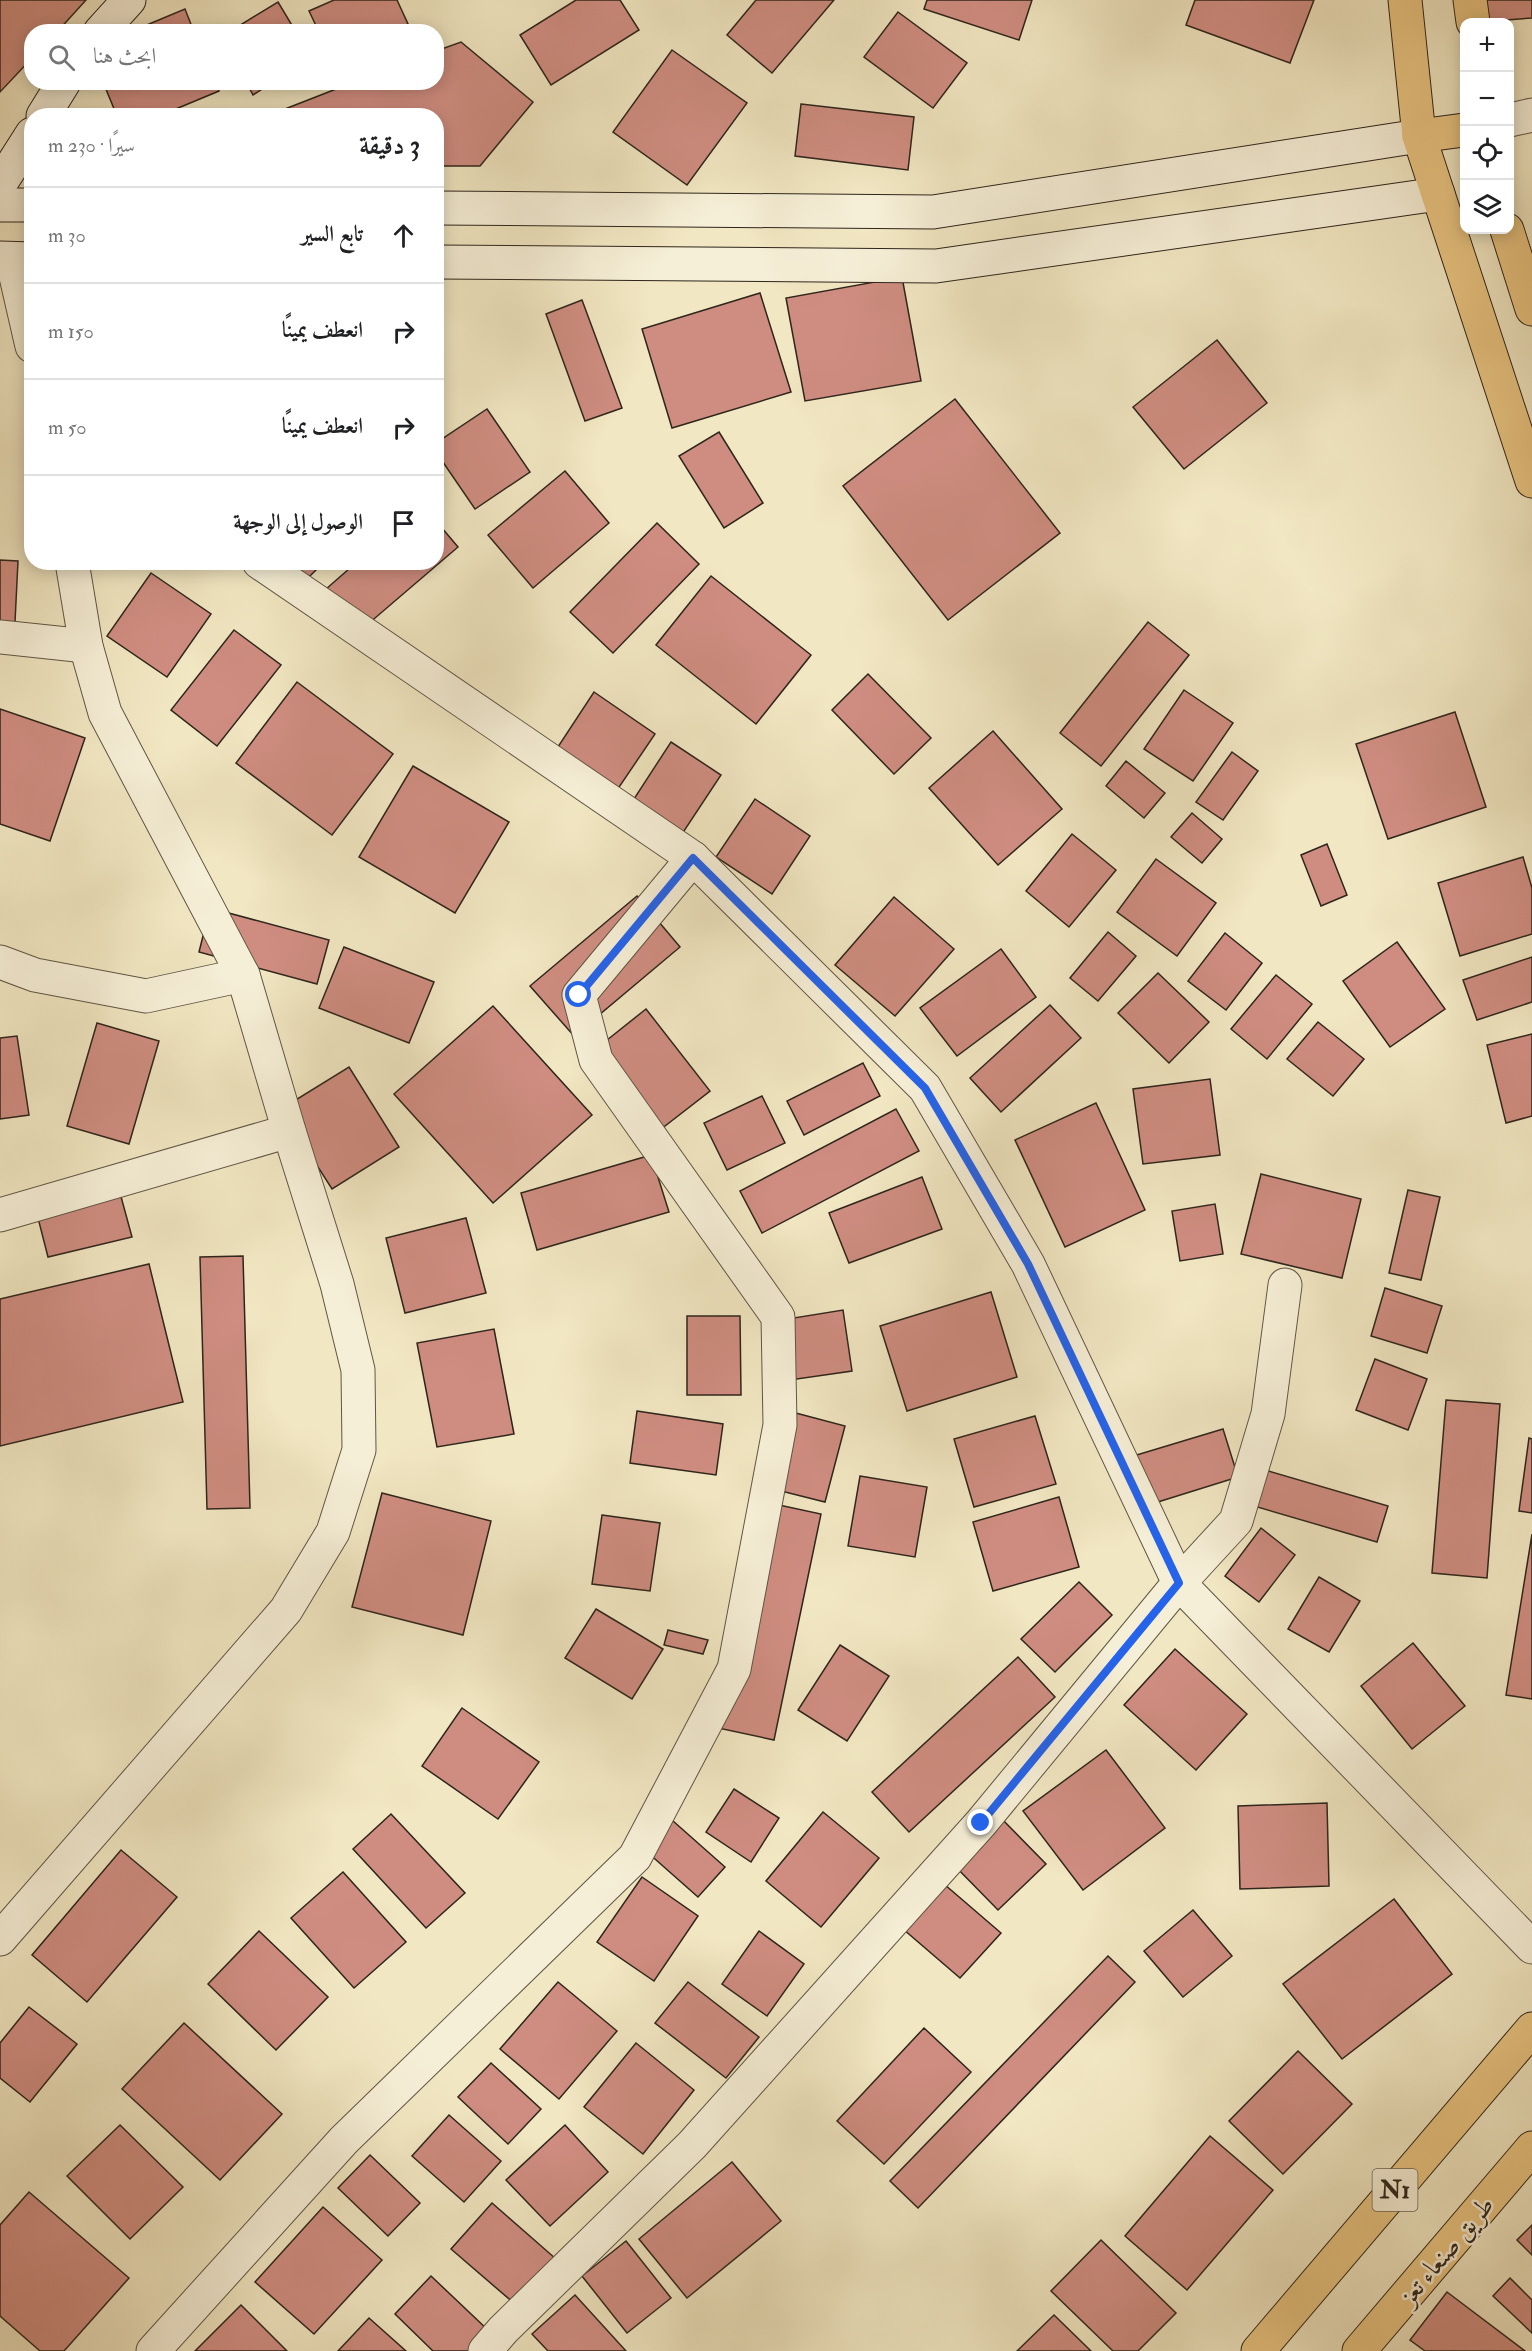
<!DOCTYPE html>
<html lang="ar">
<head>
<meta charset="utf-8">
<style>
  :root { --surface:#fff; --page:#f2f2f2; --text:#202124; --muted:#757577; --line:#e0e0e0 }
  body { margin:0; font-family:"IM FELL Double Pica",Amiri,serif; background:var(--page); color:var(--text); direction:rtl }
  .controls { position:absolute; right:18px; top:18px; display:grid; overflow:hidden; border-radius:12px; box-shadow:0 3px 15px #0003 }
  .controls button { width:54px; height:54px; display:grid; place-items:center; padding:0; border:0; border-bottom:2px solid var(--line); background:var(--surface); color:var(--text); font:30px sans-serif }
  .stop { position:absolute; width:18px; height:18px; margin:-14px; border:4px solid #2563eb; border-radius:50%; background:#fff }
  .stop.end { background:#2563eb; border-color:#fff; box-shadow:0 2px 6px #0008 }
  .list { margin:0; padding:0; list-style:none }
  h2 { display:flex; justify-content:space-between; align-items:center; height:78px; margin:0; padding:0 24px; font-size:26px }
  h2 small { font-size:20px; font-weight:400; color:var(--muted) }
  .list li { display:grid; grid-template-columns:39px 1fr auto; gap:18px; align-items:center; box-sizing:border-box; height:96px; padding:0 24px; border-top:2px solid var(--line) }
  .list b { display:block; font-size:22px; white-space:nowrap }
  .list em { font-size:20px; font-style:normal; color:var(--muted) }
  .icon { flex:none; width:33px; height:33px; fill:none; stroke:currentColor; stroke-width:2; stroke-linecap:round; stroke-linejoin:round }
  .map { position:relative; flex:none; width:1532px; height:2351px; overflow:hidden; direction:ltr }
  .search { position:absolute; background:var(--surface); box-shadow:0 3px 15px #0003; left:24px; top:24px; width:420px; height:66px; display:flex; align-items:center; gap:15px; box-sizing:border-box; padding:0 21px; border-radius:24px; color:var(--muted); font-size:22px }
  .panel { position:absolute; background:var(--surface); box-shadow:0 3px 15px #0003; left:24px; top:108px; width:420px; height:462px; border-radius:24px; direction:rtl }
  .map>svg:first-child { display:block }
</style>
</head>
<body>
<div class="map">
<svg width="1532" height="2351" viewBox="0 0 1532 2351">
  <rect width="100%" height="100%" fill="#f1e7c2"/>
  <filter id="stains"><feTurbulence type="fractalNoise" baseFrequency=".00333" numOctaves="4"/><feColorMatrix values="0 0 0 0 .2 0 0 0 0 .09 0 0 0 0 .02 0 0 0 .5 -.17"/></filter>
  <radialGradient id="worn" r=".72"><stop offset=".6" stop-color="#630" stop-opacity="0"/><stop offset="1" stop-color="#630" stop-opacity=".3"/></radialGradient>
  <g fill="#cf8d81" stroke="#2e251b" stroke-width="1.5">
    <path d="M0 0H86L57 32H32V58L0 92Z"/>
    <path d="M334 0H397L408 24 391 32H319L309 11Z"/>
    <path d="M576 0H620L639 30 551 85 520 35Z"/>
    <path d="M756 0H834L772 73 727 35Z"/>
    <path d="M927 0H1032L1019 40 924 9Z"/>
    <path d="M1195 0H1314L1290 63 1186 25Z"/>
    <path d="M1477 0H1532V18L1480 22Z"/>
    <path d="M278 2 296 32H229Z"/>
    <path d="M185 9 194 32H130Z"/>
    <path d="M898 12 967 63 933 108 864 57Z"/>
    <path d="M461 42 533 102 480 166H436V116H267L354 82H436V51Z"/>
    <path d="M672 50 747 103 687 185 613 132Z"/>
    <path d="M103 82H215L219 91 159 116H117Z"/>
    <path d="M246 82H273L253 95Z"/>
    <path d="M801 104 914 117 908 170 795 156Z"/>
    <path d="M902 277 921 381 805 401 786 298Z"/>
    <path d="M760 293 791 392 672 428 642 329Z"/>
    <path d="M582 300 622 408 585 421 546 314Z"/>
    <path d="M1217 340 1267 403 1184 469 1133 407Z"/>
    <path d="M955 399 1060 533 948 620 843 486Z"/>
    <path d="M487 409 530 472 475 509 436 452V443Z"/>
    <path d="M719 432 763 503 724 528 679 456Z"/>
    <path d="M565 471 609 523 533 588 488 535Z"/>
    <path d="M436 521 458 547 361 630 326 589 357 562H436Z"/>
    <path d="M657 523 699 564 613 653 570 612Z"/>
    <path d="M0 560 18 561 15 622H0Z"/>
    <path d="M293 562H324L308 578Z"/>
    <path d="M151 573 211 614 167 677 107 636Z"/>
    <path d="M711 576 811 655 756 724 656 645Z"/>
    <path d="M1148 622 1189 655 1101 766 1060 733Z"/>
    <path d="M234 630 281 665 217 746 171 710Z"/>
    <path d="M868 674 931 738 894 774 832 710Z"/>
    <path d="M297 682 393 754 332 835 236 763Z"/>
    <path d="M1184 690 1233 723 1193 781 1144 749Z"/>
    <path d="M594 692 655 734 611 799 550 759Z"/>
    <path d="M0 709 85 738 50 841 0 824Z"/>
    <path d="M1455 712 1486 807 1388 839 1356 744Z"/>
    <path d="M993 731 1062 809 998 865 929 788Z"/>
    <path d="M671 742 721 775 682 834 632 802Z"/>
    <path d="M1232 752 1258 771 1223 820 1196 802Z"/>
    <path d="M1126 761 1165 793 1144 818 1106 786Z"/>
    <path d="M413 766 509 822 455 913 359 857Z"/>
    <path d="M755 799 810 836 772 894 716 857Z"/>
    <path d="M1192 813 1222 839 1202 863 1171 837Z"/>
    <path d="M1072 834 1116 870 1069 927 1026 891Z"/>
    <path d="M1327 844 1347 895 1321 906 1301 855Z"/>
    <path d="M1523 857 1532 888V934L1460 956 1438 883Z"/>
    <path d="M1156 859 1216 903 1177 956 1117 912Z"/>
    <path d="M637 896 680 947 574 1036 530 986Z"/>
    <path d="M894 897 954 949 895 1016 835 965Z"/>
    <path d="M210 908 329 940 317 984 199 952Z"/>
    <path d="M1108 932 1136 956 1098 1001 1070 978Z"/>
    <path d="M1225 933 1262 963 1226 1010 1188 981Z"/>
    <path d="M1397 942 1445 1009 1390 1047 1343 981Z"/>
    <path d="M344 947 434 982 409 1043 319 1008Z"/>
    <path d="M1001 949 1036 997 957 1056 920 1008Z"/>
    <path d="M1532 957V1002L1477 1020 1463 980Z"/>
    <path d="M1158 973 1209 1022 1169 1063 1118 1013Z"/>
    <path d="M1276 975 1312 1004 1267 1059 1231 1029Z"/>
    <path d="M1050 1005 1081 1038 1001 1112 970 1078Z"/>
    <path d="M493 1006 592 1115 493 1203 394 1094Z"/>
    <path d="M646 1009 710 1091 656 1133 592 1052Z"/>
    <path d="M1318 1022 1364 1059 1333 1096 1287 1059Z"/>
    <path d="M97 1023 159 1041 129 1144 67 1126Z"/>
    <path d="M1532 1034V1116L1506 1123 1487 1045Z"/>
    <path d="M17 1036 29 1115 0 1119V1038Z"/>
    <path d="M863 1063 880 1096 804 1135 787 1101Z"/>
    <path d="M349 1067 399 1147 332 1189 281 1109Z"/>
    <path d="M1210 1079 1220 1155 1143 1164 1133 1089Z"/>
    <path d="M762 1096 785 1143 727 1170 704 1123Z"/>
    <path d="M1096 1103 1145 1210 1065 1247 1015 1140Z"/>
    <path d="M896 1109 919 1151 762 1233 740 1191Z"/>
    <path d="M651 1155 669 1212 537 1250 521 1193Z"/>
    <path d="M1261 1174 1361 1199 1342 1278 1241 1254Z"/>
    <path d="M922 1177 942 1229 849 1263 829 1213Z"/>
    <path d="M1408 1190 1440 1197 1421 1280 1389 1273Z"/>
    <path d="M120 1193 132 1237 48 1257 37 1214Z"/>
    <path d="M1215 1204 1223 1254 1180 1261 1172 1211Z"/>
    <path d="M466 1218 486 1293 405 1313 386 1238Z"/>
    <path d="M243 1256 250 1508 207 1509 200 1257Z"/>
    <path d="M149 1264 183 1402 0 1446V1299Z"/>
    <path d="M1385 1288 1442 1306 1427 1353 1371 1336Z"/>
    <path d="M991 1292 1017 1377 907 1411 880 1326Z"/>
    <path d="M843 1310 852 1371 790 1380 781 1320Z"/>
    <path d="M687 1316H740L741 1395H687Z"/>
    <path d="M494 1329 514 1434 437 1447 417 1343Z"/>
    <path d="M1375 1359 1427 1379 1408 1430 1356 1410Z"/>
    <path d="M1446 1400 1500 1404 1487 1578 1432 1573Z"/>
    <path d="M637 1411 723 1424 716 1475 630 1463Z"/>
    <path d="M792 1412 845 1426 825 1502 773 1489Z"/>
    <path d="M1035 1416 1056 1484 974 1507 954 1439Z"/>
    <path d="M1223 1429 1238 1477 1145 1506 1130 1457Z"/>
    <path d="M1529 1438 1532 1439V1513L1519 1511Z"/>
    <path d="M1265 1470 1388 1506 1377 1542 1254 1506Z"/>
    <path d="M860 1476 927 1487 915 1557 848 1546Z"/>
    <path d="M382 1493 491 1521 463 1635 352 1607Z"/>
    <path d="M1059 1497 1079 1567 993 1591 973 1522Z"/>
    <path d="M765 1502 821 1514 774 1740 718 1728Z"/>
    <path d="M602 1515 660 1523 650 1591 592 1584Z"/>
    <path d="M1261 1528 1295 1555 1259 1602 1225 1576Z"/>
    <path d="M1532 1534V1699L1506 1695Z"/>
    <path d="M1319 1577 1360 1601 1329 1652 1288 1629Z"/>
    <path d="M1079 1582 1112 1615 1055 1672 1021 1639Z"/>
    <path d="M596 1609 663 1649 632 1699 565 1658Z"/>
    <path d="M668 1630 708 1640 703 1654 664 1645Z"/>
    <path d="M1413 1643 1465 1706 1412 1749 1361 1686Z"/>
    <path d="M840 1645 889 1676 847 1741 798 1710Z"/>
    <path d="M1175 1649 1247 1714 1196 1770 1124 1705Z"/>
    <path d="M1018 1657 1055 1697 909 1832 872 1792Z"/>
    <path d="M462 1708 539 1762 498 1819 422 1766Z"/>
    <path d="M1106 1750 1165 1828 1083 1890 1023 1811Z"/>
    <path d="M734 1789 779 1818 751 1862 706 1832Z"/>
    <path d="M1327 1803 1329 1886 1240 1889 1238 1806Z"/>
    <path d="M823 1812 879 1858 821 1927 766 1881Z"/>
    <path d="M664 1813 725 1867 698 1897 638 1844Z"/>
    <path d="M391 1814 465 1893 426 1928 353 1849Z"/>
    <path d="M999 1816 1046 1864 998 1910 951 1862Z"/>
    <path d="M121 1850 177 1897 87 2002 32 1955Z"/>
    <path d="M343 1872 406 1942 354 1988 291 1918Z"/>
    <path d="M642 1877 698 1916 654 1981 597 1942Z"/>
    <path d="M944 1884 1001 1933 960 1978 903 1929Z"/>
    <path d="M1394 1899 1452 1974 1342 2059 1283 1984Z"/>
    <path d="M1193 1910 1232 1956 1183 1997 1144 1951Z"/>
    <path d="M259 1931 328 1997 276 2050 208 1984Z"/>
    <path d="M759 1931 804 1964 767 2016 722 1984Z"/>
    <path d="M1108 1956 1135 1982 918 2208 890 2181Z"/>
    <path d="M558 1982 617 2031 559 2099 500 2049Z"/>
    <path d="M688 1982 759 2037 726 2078 655 2023Z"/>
    <path d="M29 2007 77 2044 30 2102 0 2078V2043Z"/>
    <path d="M184 2023 282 2114 220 2180 122 2089Z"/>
    <path d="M924 2028 971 2072 884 2164 837 2121Z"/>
    <path d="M636 2043 694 2090 643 2154 584 2107Z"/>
    <path d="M1298 2051 1352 2104 1283 2174 1229 2121Z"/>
    <path d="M491 2063 541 2109 508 2144 458 2097Z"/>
    <path d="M449 2115 501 2161 464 2202 412 2156Z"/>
    <path d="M120 2125 183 2187 130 2239 67 2176Z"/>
    <path d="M565 2125 608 2172 550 2226 506 2180Z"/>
    <path d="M1210 2136 1273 2190 1187 2290 1125 2236Z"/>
    <path d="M370 2155 420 2203 388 2236 338 2188Z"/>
    <path d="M732 2162 781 2221 687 2298 639 2239Z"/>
    <path d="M29 2192 129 2278 64 2351H40L0 2316V2225Z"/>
    <path d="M492 2203 556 2259 516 2305 451 2249Z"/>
    <path d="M323 2207 382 2260 314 2334 255 2282Z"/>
    <path d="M1532 2225V2255L1517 2240Z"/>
    <path d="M1101 2240 1176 2313 1138 2351H1113L1051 2291Z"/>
    <path d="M626 2241 671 2298 627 2333 582 2276Z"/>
    <path d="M431 2276 490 2332 471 2351H433L395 2314Z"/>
    <path d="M1510 2278 1532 2300V2333L1493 2296Z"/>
    <path d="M1447 2292 1525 2351H1425L1410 2340Z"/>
    <path d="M575 2295 626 2351H548L532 2334Z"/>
    <path d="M241 2305 287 2351H195Z"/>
    <path d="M1054 2315 1091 2351H1017Z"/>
    <path d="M369 2318 406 2351H338Z"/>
  </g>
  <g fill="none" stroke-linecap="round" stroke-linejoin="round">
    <defs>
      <g id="minor">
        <path d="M1510 120 1532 115"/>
        <path d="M12 259 32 346"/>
        <path d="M259 562 693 858 925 1088 1028 1264 1179 1583 1532 1947"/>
        <path d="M0 637 86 646"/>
        <path d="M0 962 35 975 146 996 243 975"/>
        <path d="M0 1215 289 1131"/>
        <path d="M0 1939 286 1610 333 1532 359 1450 358 1370 337 1284 289 1131 243 975 105 713 86 646 72 562"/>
        <path d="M153 2351 344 2140 635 1857 734 1669 780 1425 778 1317 596 1060 579 995 693 858"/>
        <path d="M485 2351 503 2330 692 2145 981 1823 1179 1583 1236 1521 1268 1414 1285 1285"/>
      </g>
      <g id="secondary">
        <path d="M100 32 129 0"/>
        <path d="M43 116 64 82"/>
        <path d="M0 184 32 134"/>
        <path d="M0 205H32"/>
        <path d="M436 208 933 212 1419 136"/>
        <path d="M0 258 32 259"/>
        <path d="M436 262 936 266 1438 194"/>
      </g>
      <g id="trunk">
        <path d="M1405 0 1419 136 1532 481"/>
        <path d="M1470 0 1473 22"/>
        <path d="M1419 136 1464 130"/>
        <path d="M1507 230 1532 309"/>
        <path d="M1258 2351 1532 2029"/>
        <path d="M1359 2351 1532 2148"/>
      </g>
    </defs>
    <use href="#minor" stroke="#5f5645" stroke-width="35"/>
    <use href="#secondary" stroke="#2e251b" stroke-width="35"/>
    <use href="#trunk" stroke="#2e251b" stroke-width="35"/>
    <use href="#minor" stroke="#f6efd7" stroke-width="33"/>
    <use href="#secondary" stroke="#f6efd7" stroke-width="33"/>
    <use href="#trunk" stroke="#e8c481" stroke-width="33"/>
  </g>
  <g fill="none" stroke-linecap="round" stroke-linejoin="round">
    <path stroke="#2563eb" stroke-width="8" d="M579 995 693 858 925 1088 1028 1264 1179 1583 981 1823"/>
  </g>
  <g text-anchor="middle" stroke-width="5" stroke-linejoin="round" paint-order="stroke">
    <rect fill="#f6efd7" stroke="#6a6253" stroke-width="1.5" x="1372.5" y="2169" width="45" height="42" rx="4.5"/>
    <g font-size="24" font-weight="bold" fill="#2e251b">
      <text x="1395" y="2198">N1</text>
    </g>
    <g font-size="26" fill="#2e251b" stroke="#f6efd7">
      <text transform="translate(1446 2250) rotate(-50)" y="9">طريق صنعاء تعز</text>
    </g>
  </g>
  <rect width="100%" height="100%" filter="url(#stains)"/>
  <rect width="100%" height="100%" fill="url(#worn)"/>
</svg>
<div class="controls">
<button>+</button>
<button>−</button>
<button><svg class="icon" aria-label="locate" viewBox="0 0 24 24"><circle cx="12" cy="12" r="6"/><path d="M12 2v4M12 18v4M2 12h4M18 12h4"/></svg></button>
<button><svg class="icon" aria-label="layers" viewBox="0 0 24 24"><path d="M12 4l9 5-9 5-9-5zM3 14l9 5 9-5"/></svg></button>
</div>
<div class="stop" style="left:579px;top:995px"></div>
<div class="stop end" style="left:981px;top:1823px"></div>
<div class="search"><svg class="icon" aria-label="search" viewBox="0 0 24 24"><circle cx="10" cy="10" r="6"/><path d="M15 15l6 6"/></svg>ابحث هنا</div>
<section class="panel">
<h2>3 دقيقة<small>سيرًا · 230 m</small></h2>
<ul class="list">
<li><svg class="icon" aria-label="ahead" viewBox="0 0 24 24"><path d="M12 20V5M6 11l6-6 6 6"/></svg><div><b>تابع السير</b></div><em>30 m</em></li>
<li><svg class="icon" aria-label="right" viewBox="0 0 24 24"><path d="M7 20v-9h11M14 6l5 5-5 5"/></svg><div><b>انعطف يمينًا</b></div><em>150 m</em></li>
<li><svg class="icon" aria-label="right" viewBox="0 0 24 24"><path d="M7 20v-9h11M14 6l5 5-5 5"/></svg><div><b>انعطف يمينًا</b></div><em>50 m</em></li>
<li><svg class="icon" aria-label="arrive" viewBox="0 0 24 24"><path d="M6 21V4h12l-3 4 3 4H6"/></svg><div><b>الوصول إلى الوجهة</b></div></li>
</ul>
</section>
</div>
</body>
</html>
